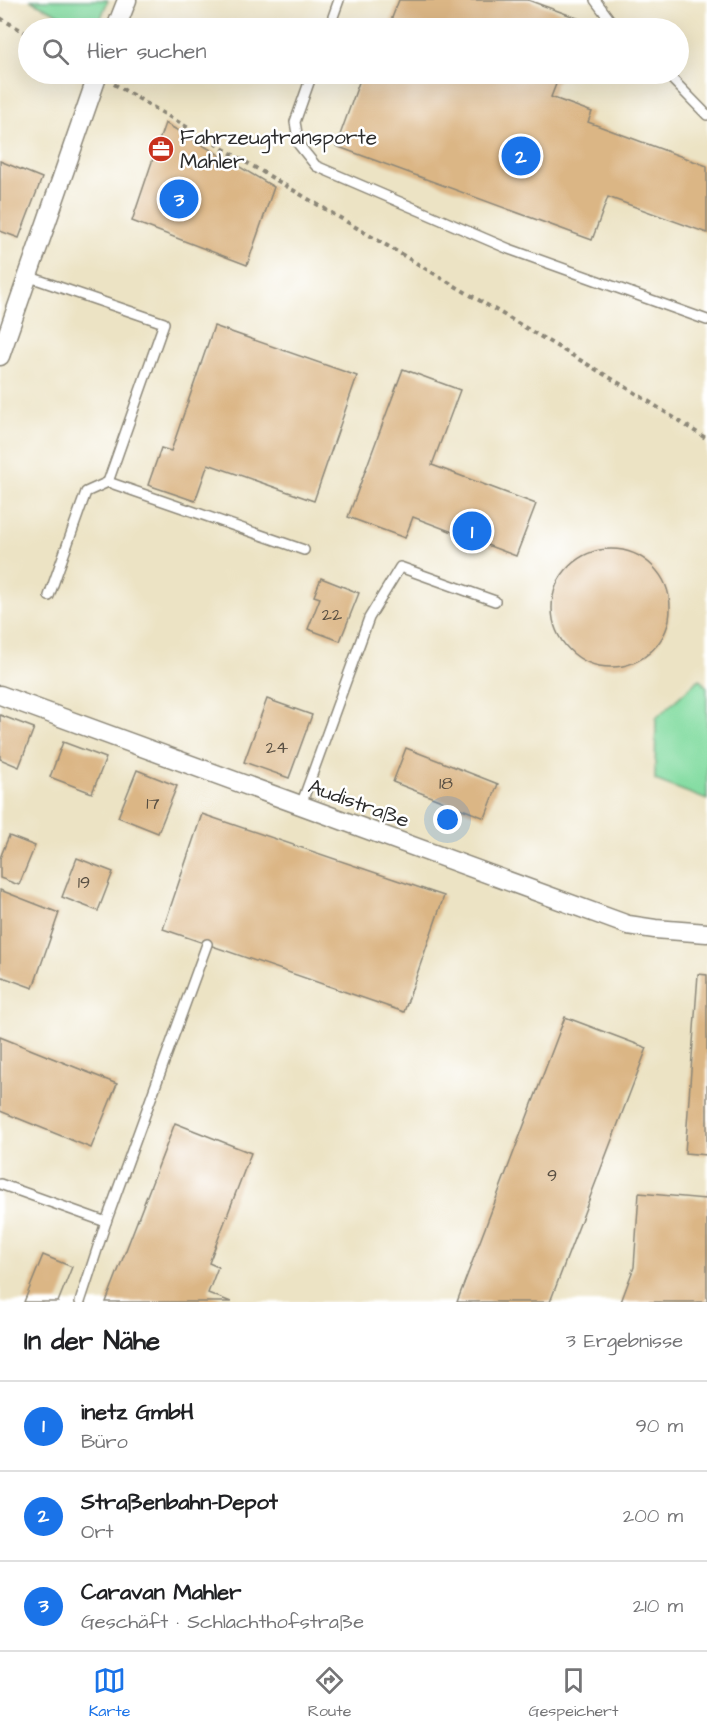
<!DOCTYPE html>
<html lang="de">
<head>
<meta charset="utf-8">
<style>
  :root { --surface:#fff; --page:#f6f6f6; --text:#202124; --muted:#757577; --line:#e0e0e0; --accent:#1a73e8 }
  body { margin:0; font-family:"Architects Daughter",sans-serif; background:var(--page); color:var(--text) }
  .you { position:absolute; left:448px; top:820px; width:21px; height:21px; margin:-15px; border:4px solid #fff; border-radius:50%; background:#1a73e8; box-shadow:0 0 0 9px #1a73e833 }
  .badge { display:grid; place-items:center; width:39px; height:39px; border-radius:50%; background:var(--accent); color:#fff; font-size:20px; font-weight:700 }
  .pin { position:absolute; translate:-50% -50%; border:3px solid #fff; box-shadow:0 2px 6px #0006 }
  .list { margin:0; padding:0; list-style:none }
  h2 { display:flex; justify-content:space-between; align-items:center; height:78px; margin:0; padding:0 24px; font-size:26px }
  h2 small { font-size:20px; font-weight:400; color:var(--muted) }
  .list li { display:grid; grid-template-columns:39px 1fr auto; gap:18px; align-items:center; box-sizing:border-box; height:90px; padding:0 24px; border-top:2px solid var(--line) }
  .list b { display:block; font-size:22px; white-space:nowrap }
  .list p { margin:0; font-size:20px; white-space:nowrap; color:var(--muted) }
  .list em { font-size:20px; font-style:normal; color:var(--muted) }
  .icon { flex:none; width:33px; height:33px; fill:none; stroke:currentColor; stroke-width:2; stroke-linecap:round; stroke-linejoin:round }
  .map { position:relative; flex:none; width:707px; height:1302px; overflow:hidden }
  .search { position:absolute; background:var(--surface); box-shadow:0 6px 24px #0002; left:18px; right:18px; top:18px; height:66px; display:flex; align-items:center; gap:15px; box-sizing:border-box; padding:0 21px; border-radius:33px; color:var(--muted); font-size:22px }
  .sheet { height:348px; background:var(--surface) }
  nav { display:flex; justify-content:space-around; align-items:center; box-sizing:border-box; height:84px; border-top:2px solid var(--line); background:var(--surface); font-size:16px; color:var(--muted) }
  nav a { display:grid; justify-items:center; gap:3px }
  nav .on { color:var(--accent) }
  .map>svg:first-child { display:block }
</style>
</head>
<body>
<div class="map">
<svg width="707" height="1302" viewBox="0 0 707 1302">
  <rect width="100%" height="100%" fill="#fff"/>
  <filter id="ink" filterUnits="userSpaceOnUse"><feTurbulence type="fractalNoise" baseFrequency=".0167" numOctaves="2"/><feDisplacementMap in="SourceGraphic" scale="12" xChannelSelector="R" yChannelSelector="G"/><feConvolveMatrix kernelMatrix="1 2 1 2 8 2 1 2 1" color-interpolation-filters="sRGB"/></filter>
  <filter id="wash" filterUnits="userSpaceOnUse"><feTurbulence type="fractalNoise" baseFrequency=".008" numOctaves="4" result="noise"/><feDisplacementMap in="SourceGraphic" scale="24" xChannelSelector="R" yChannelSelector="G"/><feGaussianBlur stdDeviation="1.35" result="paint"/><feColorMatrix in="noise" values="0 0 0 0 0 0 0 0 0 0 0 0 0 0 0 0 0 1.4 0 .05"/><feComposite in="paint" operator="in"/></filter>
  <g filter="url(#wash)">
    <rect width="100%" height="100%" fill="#ece3c4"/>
    <g fill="#83dca1" stroke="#578466" stroke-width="1.5">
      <path d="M30 0H108L97 28H85Z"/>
      <path d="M699 679 707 687V800L655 780 656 718Z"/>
    </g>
    <g id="blocks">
      <g fill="#dbb685">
        <path d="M399 0H528L580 19 576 28H388Z"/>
        <path d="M362 74H560L551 97 592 112 588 122 707 166V233L608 197 592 240 336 146Z"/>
        <path d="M165 123 274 187 247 265 132 221Z"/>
        <path d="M0 161 42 178 19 238 0 231Z"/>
        <path d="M214 326 357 376 314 501 208 464 195 501 148 485 161 448 171 451Z"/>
        <path d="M403 369 460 390 432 465 536 504 516 556 413 517 405 538 348 517Z"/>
        <circle cx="611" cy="608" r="59"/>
        <path d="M321 578 359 593 340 641 308 629 320 598 314 596Z"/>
        <path d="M267 699 312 715 289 778 244 762Z"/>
        <path d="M0 715 34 728 19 767 0 759Z"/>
        <path d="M63 742 106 758 92 793 50 777Z"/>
        <path d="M406 748 498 784 485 818 393 782Z"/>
        <path d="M137 770 177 786 158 833 118 817Z"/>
        <path d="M202 814 444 896 404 1012 163 929Z"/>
        <path d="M9 836 35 846 19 885 0 878V858Z"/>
        <path d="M77 858 113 872 98 911 62 897Z"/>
        <path d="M0 890 59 913 33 988 0 976Z"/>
        <path d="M698 974 707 975V1155L685 1153Z"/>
        <path d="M565 1017 647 1048 550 1302H457Z"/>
        <path d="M0 1037 117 1084 91 1148 0 1111Z"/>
        <path d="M175 1123 251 1153 209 1263 218 1267 208 1293 231 1302H106Z"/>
        <path d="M639 1193 705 1199V1193H707V1302H621L634 1267Z"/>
        <path d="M43 1255 72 1267 58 1302H24Z"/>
      </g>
    </g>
  </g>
  <g filter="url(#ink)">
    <use href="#blocks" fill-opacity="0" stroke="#8c8778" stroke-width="1.5"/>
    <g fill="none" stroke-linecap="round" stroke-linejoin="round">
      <defs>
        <g id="service">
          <path d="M595 0 610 20 619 28"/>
          <path d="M329 28 339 0"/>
          <path d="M312 74 295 122 299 145 316 166 509 249 707 320"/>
          <path d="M667 74 707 115"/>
          <path d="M27 276 164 323 108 482 304 550"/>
          <path d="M49 596 86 492 108 482"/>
          <path d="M301 805 369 618 400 567 495 601"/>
          <path d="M0 1184 106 1222 207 944"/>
          <path d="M80 1302 106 1222"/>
        </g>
        <g id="minor">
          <path d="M116 28 127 0"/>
          <path d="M0 356 98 74"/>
          <path d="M0 695 628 925 655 929 707 933"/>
        </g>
      </defs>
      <use href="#service" stroke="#8c8778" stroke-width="12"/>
      <use href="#minor" stroke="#8c8778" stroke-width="21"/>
      <g stroke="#8c8778" stroke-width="4" stroke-dasharray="4.5 4.5" stroke-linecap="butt">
        <path d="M0 18 28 34"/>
        <path d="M114 84 634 392 707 439"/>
      </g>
      <use href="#service" stroke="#fff" stroke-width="9"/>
      <use href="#minor" stroke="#fff" stroke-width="18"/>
    </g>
  </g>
  <defs>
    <symbol id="office-disc" viewBox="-11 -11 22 22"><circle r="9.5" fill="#c8321e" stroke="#fff"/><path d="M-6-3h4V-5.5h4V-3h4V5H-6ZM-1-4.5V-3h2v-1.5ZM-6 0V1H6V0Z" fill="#fff"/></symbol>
  </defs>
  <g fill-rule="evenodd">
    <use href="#office-disc" x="146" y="134" width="30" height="30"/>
  </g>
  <g text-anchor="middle" stroke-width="5" stroke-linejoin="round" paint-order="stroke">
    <g font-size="18" fill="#574e42">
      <text x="332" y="620">22</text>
      <text x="277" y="753">24</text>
      <text x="446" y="789">18</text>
      <text x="153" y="809">17</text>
      <text x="84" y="888">19</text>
      <text x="552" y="1181">9</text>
    </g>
    <g font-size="21" fill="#2b2b2b" stroke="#fff" text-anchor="start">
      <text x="180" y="144">Fahrzeugtransporte<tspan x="180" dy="24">Mahler</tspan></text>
    </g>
    <g font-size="21" fill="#2b2b2b" stroke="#fff">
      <text transform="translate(359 803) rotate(20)" y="7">Audistraße</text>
    </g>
  </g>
</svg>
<div class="you"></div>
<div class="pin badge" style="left:472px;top:531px">1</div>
<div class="pin badge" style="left:521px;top:156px">2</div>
<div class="pin badge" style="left:179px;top:199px">3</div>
<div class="search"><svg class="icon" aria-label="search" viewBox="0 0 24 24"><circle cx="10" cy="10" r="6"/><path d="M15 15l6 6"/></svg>Hier suchen</div>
</div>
<section class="sheet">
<h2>In der Nähe<small>3 Ergebnisse</small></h2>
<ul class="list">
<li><span class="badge">1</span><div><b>inetz GmbH</b><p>Büro</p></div><em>90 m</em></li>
<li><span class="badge">2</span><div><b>Straßenbahn-Depot</b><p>Ort</p></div><em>200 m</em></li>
<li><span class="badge">3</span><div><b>Caravan Mahler</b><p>Geschäft · Schlachthofstraße</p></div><em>210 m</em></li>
</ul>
</section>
<nav>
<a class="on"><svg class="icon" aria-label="map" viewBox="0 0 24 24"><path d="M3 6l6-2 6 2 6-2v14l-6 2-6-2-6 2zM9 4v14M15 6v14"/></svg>Karte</a>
<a><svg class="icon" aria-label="directions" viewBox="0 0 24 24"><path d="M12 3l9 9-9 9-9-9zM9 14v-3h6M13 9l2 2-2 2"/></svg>Route</a>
<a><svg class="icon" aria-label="saved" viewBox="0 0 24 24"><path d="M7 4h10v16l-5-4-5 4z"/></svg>Gespeichert</a>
</nav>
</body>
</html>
